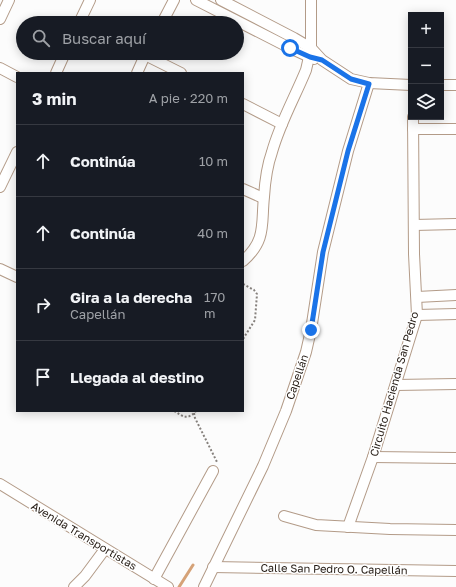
<!DOCTYPE html>
<html lang="es">
<head>
<meta charset="utf-8">
<style>
  :root { --surface:#171b24; --page:#20242c; --text:#f1f3f6; --muted:#9ea1a6; --line:#363941 }
  body { margin:0; font-family:"Golos Text",sans-serif; background:var(--page); color:var(--text) }
  .controls { position:absolute; right:12px; top:12px; display:grid; overflow:hidden; border-radius:0px; box-shadow:0 2px 10px #0003 }
  .controls button { width:36px; height:36px; display:grid; place-items:center; padding:0; border:0; border-bottom:1px solid var(--line); background:var(--surface); color:var(--text); font:20px sans-serif }
  .stop { position:absolute; width:12px; height:12px; margin:-9px; border:3px solid #1a73e8; border-radius:50%; background:#fff }
  .stop.end { background:#1a73e8; border-color:#fff; box-shadow:0 1px 4px #0008 }
  .list { margin:0; padding:0; list-style:none }
  h2 { display:flex; justify-content:space-between; align-items:center; height:52px; margin:0; padding:0 16px; font-size:17px }
  h2 small { font-size:13px; font-weight:400; color:var(--muted) }
  .list li { display:grid; grid-template-columns:26px 1fr auto; gap:12px; align-items:center; box-sizing:border-box; height:72px; padding:0 16px; border-top:1px solid var(--line) }
  .list b { display:block; font-size:15px; white-space:nowrap }
  .list p { margin:0; font-size:13px; white-space:nowrap; color:var(--muted) }
  .list em { font-size:13px; font-style:normal; color:var(--muted) }
  .icon { flex:none; width:22px; height:22px; fill:none; stroke:currentColor; stroke-width:2; stroke-linecap:round; stroke-linejoin:round }
  .map { position:relative; flex:none; width:456px; height:587px; overflow:hidden }
  .search { position:absolute; background:var(--surface); box-shadow:0 2px 10px #0003; left:16px; top:16px; width:228px; height:44px; display:flex; align-items:center; gap:10px; box-sizing:border-box; padding:0 14px; border-radius:22px; color:var(--muted); font-size:15px }
  .panel { position:absolute; background:var(--surface); box-shadow:0 2px 10px #0003; left:16px; top:72px; width:228px; height:340px; border-radius:0px }
  .map>svg:first-child { display:block }
</style>
</head>
<body>
<div class="map">
<svg width="456" height="587" viewBox="0 0 456 587">
  <rect width="100%" height="100%" fill="#fcfcfc"/>
  <g fill="none" stroke-linecap="round" stroke-linejoin="round">
    <path stroke="#d5a278" stroke-width="3" d="M179 587 193 565"/>
    <defs>
      <g id="minor">
        <path d="M196 0 290 48 314 59"/>
        <path d="M221 0 294 38 311 48 322 60 351 79 369 83 411 85"/>
        <path d="M0 19 9 0"/>
        <path d="M79 23 90 0"/>
        <path d="M162 23 174 0"/>
        <path d="M145 55 181 73"/>
        <path d="M0 68 17 77"/>
        <path d="M56 73 65 53"/>
        <path d="M137 73 146 53"/>
        <path d="M441 85H456"/>
        <path d="M243 104 282 124"/>
        <path d="M413 129H456"/>
        <path d="M0 187 17 152"/>
        <path d="M243 189 263 198"/>
        <path d="M414 225 456 224"/>
        <path d="M243 261C267 240 261 223 264 197 265 181 267 166 272 152 280 123 295 97 306 70L311 48V0"/>
        <path d="M0 269 17 277"/>
        <path d="M417 297 456 295"/>
        <path d="M417 315 456 314"/>
        <path d="M396 385 456 384"/>
        <path d="M373 457 456 458"/>
        <path d="M0 484 168 587"/>
        <path d="M284 516 316 525 390 529 456 530"/>
        <path d="M348 527 373 457 417 315 414 254 413 117"/>
        <path d="M213 567 456 571"/>
        <path d="M154 579 213 471"/>
        <path d="M74 587 85 576 105 549"/>
        <path d="M204 587 263 466 286 411 306 352 311 330 323 252 348 151 369 83"/>
      </g>
    </defs>
    <use href="#minor" stroke="#b39b88" stroke-width="12"/>
    <g stroke="#86817d" stroke-width="2" stroke-dasharray="2 2" stroke-linecap="butt">
      <path d="M243 284 254 290 257 294 255 320 243 339"/>
      <path d="M174 411C183 416 187 421 196 411"/>
      <path d="M194 413 195 418 217 462"/>
    </g>
    <use href="#minor" stroke="#fff" stroke-width="10"/>
  </g>
  <g fill="none" stroke-linecap="round" stroke-linejoin="round">
    <path stroke="#1a73e8" stroke-width="5" d="M290 48 310 57 322 60 351 79 369 84 348 151 323 252 311 330"/>
  </g>
  <g text-anchor="middle" stroke-width="3" stroke-linejoin="round" paint-order="stroke">
    <g font-size="11" fill="#231a13" stroke="#fff">
      <text transform="translate(297 377) rotate(-71)" y="4">Capellán</text>
      <text transform="translate(394 384) rotate(-74)" y="4">Circuito Hacienda San Pedro</text>
      <text transform="translate(84 536) rotate(31)" y="4">Avenida Transportistas</text>
      <text transform="translate(334 569) rotate(1)" y="4">Calle San Pedro O. Capellán</text>
    </g>
  </g>
</svg>
<div class="controls">
<button>+</button>
<button>−</button>
<button><svg class="icon" aria-label="layers" viewBox="0 0 24 24"><path d="M12 4l9 5-9 5-9-5zM3 14l9 5 9-5"/></svg></button>
</div>
<div class="stop" style="left:290px;top:48px"></div>
<div class="stop end" style="left:311px;top:330px"></div>
<div class="search"><svg class="icon" aria-label="search" viewBox="0 0 24 24"><circle cx="10" cy="10" r="6"/><path d="M15 15l6 6"/></svg>Buscar aquí</div>
<section class="panel">
<h2>3 min<small>A pie · 220 m</small></h2>
<ul class="list">
<li><svg class="icon" aria-label="ahead" viewBox="0 0 24 24"><path d="M12 20V5M6 11l6-6 6 6"/></svg><div><b>Continúa</b></div><em>10 m</em></li>
<li><svg class="icon" aria-label="ahead" viewBox="0 0 24 24"><path d="M12 20V5M6 11l6-6 6 6"/></svg><div><b>Continúa</b></div><em>40 m</em></li>
<li><svg class="icon" aria-label="right" viewBox="0 0 24 24"><path d="M7 20v-9h11M14 6l5 5-5 5"/></svg><div><b>Gira a la derecha</b><p>Capellán</p></div><em>170 m</em></li>
<li><svg class="icon" aria-label="arrive" viewBox="0 0 24 24"><path d="M6 21V4h12l-3 4 3 4H6"/></svg><div><b>Llegada al destino</b></div></li>
</ul>
</section>
</div>
</body>
</html>
